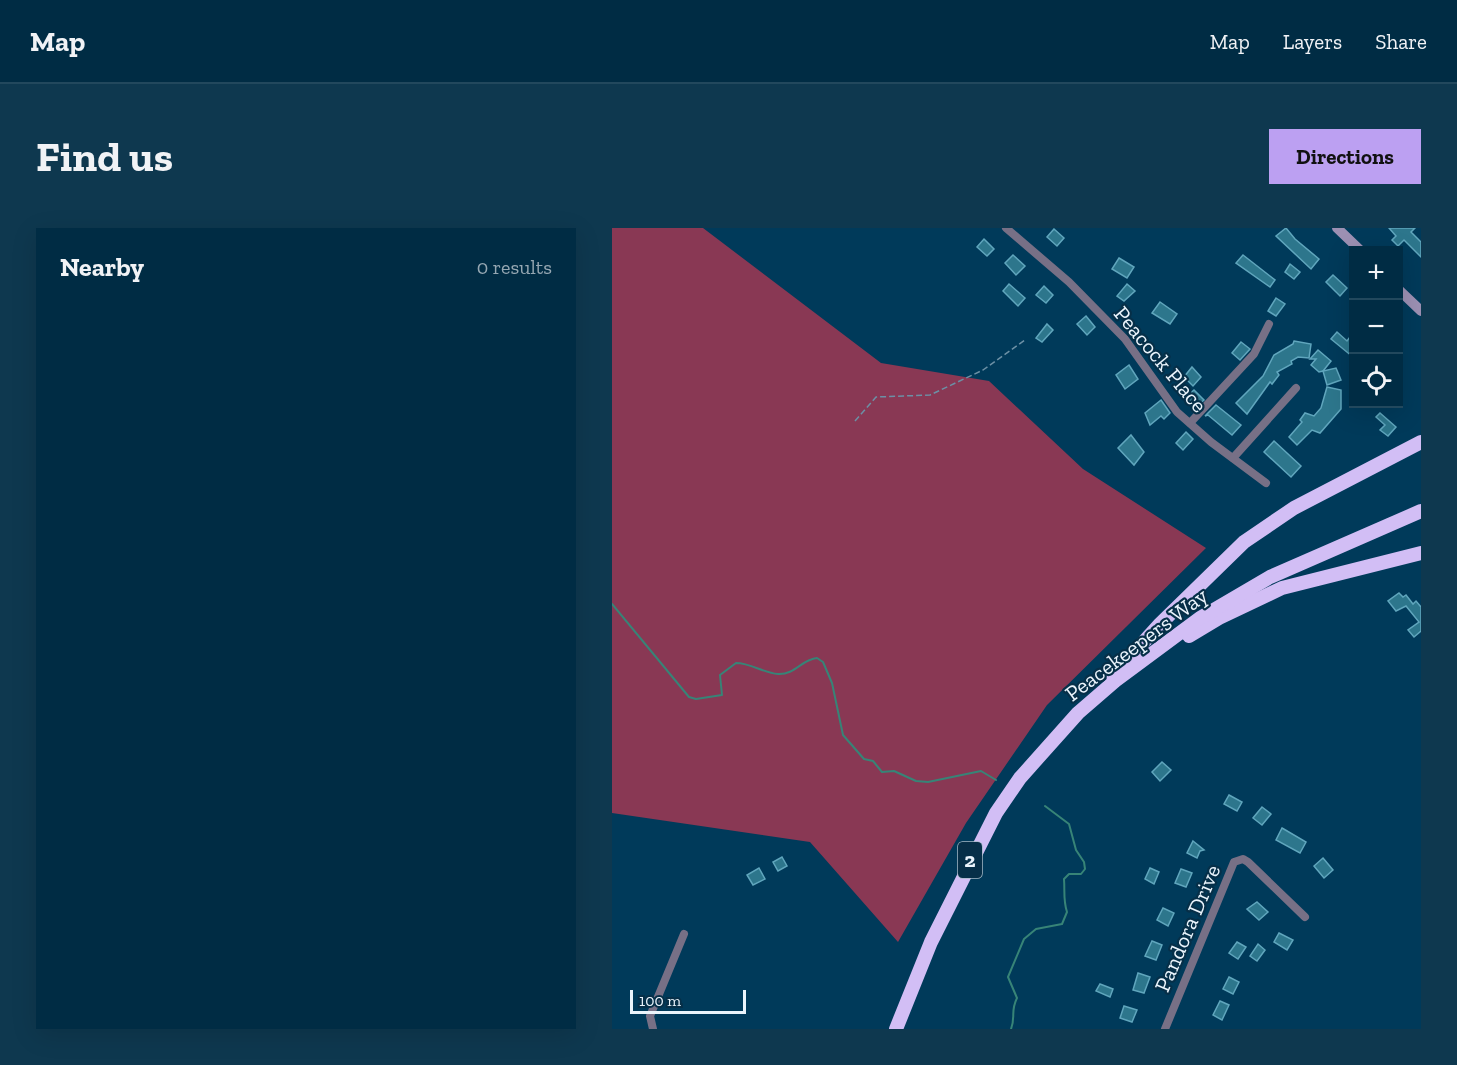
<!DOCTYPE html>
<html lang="en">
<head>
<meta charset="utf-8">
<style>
  :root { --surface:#002c44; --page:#0e384f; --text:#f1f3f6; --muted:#95a7b2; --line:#22485d; --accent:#bca0f2 }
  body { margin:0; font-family:"Zilla Slab",serif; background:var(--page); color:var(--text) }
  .controls { position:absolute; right:18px; top:18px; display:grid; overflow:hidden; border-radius:0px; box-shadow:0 6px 24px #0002 }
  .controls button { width:54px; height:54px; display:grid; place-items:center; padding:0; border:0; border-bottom:2px solid var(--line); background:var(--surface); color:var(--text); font:30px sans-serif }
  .scale { position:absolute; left:18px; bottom:15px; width:116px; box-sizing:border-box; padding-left:6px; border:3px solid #eaf4fc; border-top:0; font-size:16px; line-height:21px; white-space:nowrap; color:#eaf4fc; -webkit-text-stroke:4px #062f48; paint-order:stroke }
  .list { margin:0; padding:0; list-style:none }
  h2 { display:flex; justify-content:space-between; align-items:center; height:78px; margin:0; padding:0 24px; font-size:26px }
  h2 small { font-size:20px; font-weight:400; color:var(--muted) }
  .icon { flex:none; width:33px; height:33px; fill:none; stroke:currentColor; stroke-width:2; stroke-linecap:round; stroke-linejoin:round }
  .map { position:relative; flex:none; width:809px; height:801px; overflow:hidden; border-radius:0px }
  header { display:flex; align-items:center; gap:36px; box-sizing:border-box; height:84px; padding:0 30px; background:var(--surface); border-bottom:2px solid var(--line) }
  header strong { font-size:28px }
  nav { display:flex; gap:33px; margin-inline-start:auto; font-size:21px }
  .intro { display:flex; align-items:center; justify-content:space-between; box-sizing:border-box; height:144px; padding:0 36px }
  h1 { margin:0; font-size:42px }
  .button { padding:15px 27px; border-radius:0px; background:var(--accent); color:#111; font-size:21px; font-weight:700 }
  main { display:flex; gap:36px; padding:0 36px }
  aside { flex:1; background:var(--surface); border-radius:0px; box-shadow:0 6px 24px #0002 }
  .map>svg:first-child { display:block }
</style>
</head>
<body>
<header>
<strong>Map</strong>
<nav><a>Map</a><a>Layers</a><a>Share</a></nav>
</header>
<div class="intro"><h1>Find us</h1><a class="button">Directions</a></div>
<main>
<aside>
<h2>Nearby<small>0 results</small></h2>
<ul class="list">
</ul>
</aside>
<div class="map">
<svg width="809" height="801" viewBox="0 0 809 801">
  <rect width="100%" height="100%" fill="#003a5a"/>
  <path fill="#893854" d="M0 0H91L269 135 377 153 471 241 594 320 435 477 354 595 286 714 198 614 0 585Z"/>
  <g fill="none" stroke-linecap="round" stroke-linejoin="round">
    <g stroke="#378477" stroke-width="2">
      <path d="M0 376 77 469 84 471 110 467 108 447 124 435C139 435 151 445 166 446 183 447 190 431 205 430L211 434 220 455 231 507 252 531 261 533 270 544 282 543 304 553 316 554 369 543 384 552"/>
      <path d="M399 801C404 788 398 784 405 770L396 749 412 711 424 701 450 696 455 684C451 672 453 663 452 651L457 646H469L473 641 472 634 464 622 457 596 433 578"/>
    </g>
  </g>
  <g fill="#2d768c" stroke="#60a6bd" stroke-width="1.5">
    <path d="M674 0 683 11 707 31 699 41 664 8Z"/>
    <path d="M777 0H803L799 4 809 14V29L792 12 786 18 780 12 784 8Z"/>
    <path d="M442 1 452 10 445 18 435 9Z"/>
    <path d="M372 11 382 21 375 28 365 19Z"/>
    <path d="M401 27 413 38 404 47 393 35Z"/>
    <path d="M631 27 663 52 658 59 624 35Z"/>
    <path d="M507 30 522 39 515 50 500 41Z"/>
    <path d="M678 36 688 44 682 51 673 44Z"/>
    <path d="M721 47 735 60 728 68 714 54Z"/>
    <path d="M397 56 413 70 406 78 391 63Z"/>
    <path d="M515 56 523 63 512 73 505 68Z"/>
    <path d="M432 58 441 67 434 75 424 67Z"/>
    <path d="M664 70 673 76 664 88 656 83Z"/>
    <path d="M548 74 565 86 558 96 540 85Z"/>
    <path d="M474 88 483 99 475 107 465 96Z"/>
    <path d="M435 96 441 102 430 114 424 110Z"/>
    <path d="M725 104 735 113 741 105V129L719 111Z"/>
    <path d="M682 113 699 116 697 130 686 129 679 133 680 136 665 144 667 147 660 156 658 154 635 186 624 175 651 148 662 127 681 116Z"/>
    <path d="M629 114 638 121 628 132 620 125Z"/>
    <path d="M706 122 719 133 711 143 707 144 699 137 704 131H698Z"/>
    <path d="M517 137 526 151 513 161 504 147Z"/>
    <path d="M580 139 589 149 581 158 572 149Z"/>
    <path d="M724 140 729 152 715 157 711 143Z"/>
    <path d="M715 159 729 162V181L708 205 700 202 685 217 677 209 690 194 688 192 693 185 702 188 709 180Z"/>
    <path d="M582 162 592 172 584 179 574 169Z"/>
    <path d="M549 172 558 185 552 191 549 188 538 197 533 185Z"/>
    <path d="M604 177 629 197 620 207 596 187 593 188Z"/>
    <path d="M768 185 784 199 776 208 768 202 773 197 764 189Z"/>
    <path d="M574 204 581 211 571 222 564 215Z"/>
    <path d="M519 207 532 224 522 237 506 220Z"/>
    <path d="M662 213 689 238 679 249 652 224Z"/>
    <path d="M787 365 791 369 794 367 801 376 804 373 809 379V403L802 409 796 402 807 394 794 378 784 383 776 373Z"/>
    <path d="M550 534 559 542 548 553 540 544Z"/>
    <path d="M617 567 630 574 625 583 612 576Z"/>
    <path d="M650 579 659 586 650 597 641 590Z"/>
    <path d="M670 600 694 614 688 625 664 612Z"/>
    <path d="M581 613 592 622 588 623 585 630 575 625Z"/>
    <path d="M170 629 175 638 166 643 161 634Z"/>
    <path d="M711 630 721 642 712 650 702 638Z"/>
    <path d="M147 640 153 651 141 657 135 647Z"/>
    <path d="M538 640 547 644 542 656 533 651Z"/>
    <path d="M569 641 580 645 574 659 563 655Z"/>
    <path d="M645 674 656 684 647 692 635 681Z"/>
    <path d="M551 680 562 685 556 698 545 692Z"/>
    <path d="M667 705 681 712 675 722 662 714Z"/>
    <path d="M540 713 550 717 544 732 533 728Z"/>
    <path d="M625 714 634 719 626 731 617 725Z"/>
    <path d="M646 716 653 722 645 733 638 728Z"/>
    <path d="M526 745 538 749 532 765 521 762Z"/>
    <path d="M617 749 627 754 621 766 611 761Z"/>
    <path d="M488 756 501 761 498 769 484 763Z"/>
    <path d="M608 773 617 777 610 792 601 787Z"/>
    <path d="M512 778 525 782 520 794 508 790Z"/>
  </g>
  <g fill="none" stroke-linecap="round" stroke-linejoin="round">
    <path stroke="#6c90a5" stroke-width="1.5" stroke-dasharray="6 3" stroke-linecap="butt" d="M243 193 264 169 318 167 371 142 413 112"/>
    <g stroke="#777086" stroke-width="8">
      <path d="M394 0 457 54 513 111 565 184 599 214 654 255"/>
      <path d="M578 195 642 126 657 96"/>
      <path d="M621 230 684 160"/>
      <path d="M41 801 38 788 72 706"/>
      <path d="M553 801 622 634 631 631 636 634 693 689"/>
    </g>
    <g stroke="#9c90b3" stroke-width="10">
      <path d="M725 0 748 22"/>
      <path d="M786 61 809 83"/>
    </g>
    <g stroke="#d2bef5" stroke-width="14">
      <path d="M577 408 607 390 670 360 809 325"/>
      <path d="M501 448 548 396 632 314 682 280 809 214"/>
      <path d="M284 801 319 714 384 585 408 550 466 485 503 453 588 390 658 349 809 283"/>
    </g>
  </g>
  <g text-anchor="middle" stroke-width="4.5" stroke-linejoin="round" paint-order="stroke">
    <rect fill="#062f48" stroke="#a6b9c6" stroke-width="1.5" x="346" y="614" width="24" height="36" rx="4.5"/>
    <g font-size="21" font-weight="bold" fill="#eaf4fc">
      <text x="358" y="639">2</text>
    </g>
    <g font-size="22" fill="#eaf4fc" stroke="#062f48">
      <text transform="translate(549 131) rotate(50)" y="8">Peacock Place</text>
      <text transform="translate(524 416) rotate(-37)" y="8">Peacekeepers Way</text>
      <text transform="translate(575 700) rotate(-67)" y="8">Pandora Drive</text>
    </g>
  </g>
</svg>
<div class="controls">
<button>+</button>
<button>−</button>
<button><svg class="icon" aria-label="locate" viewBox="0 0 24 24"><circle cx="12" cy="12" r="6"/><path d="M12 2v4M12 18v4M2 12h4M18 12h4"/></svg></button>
</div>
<div class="scale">100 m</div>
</div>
</main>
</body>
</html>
